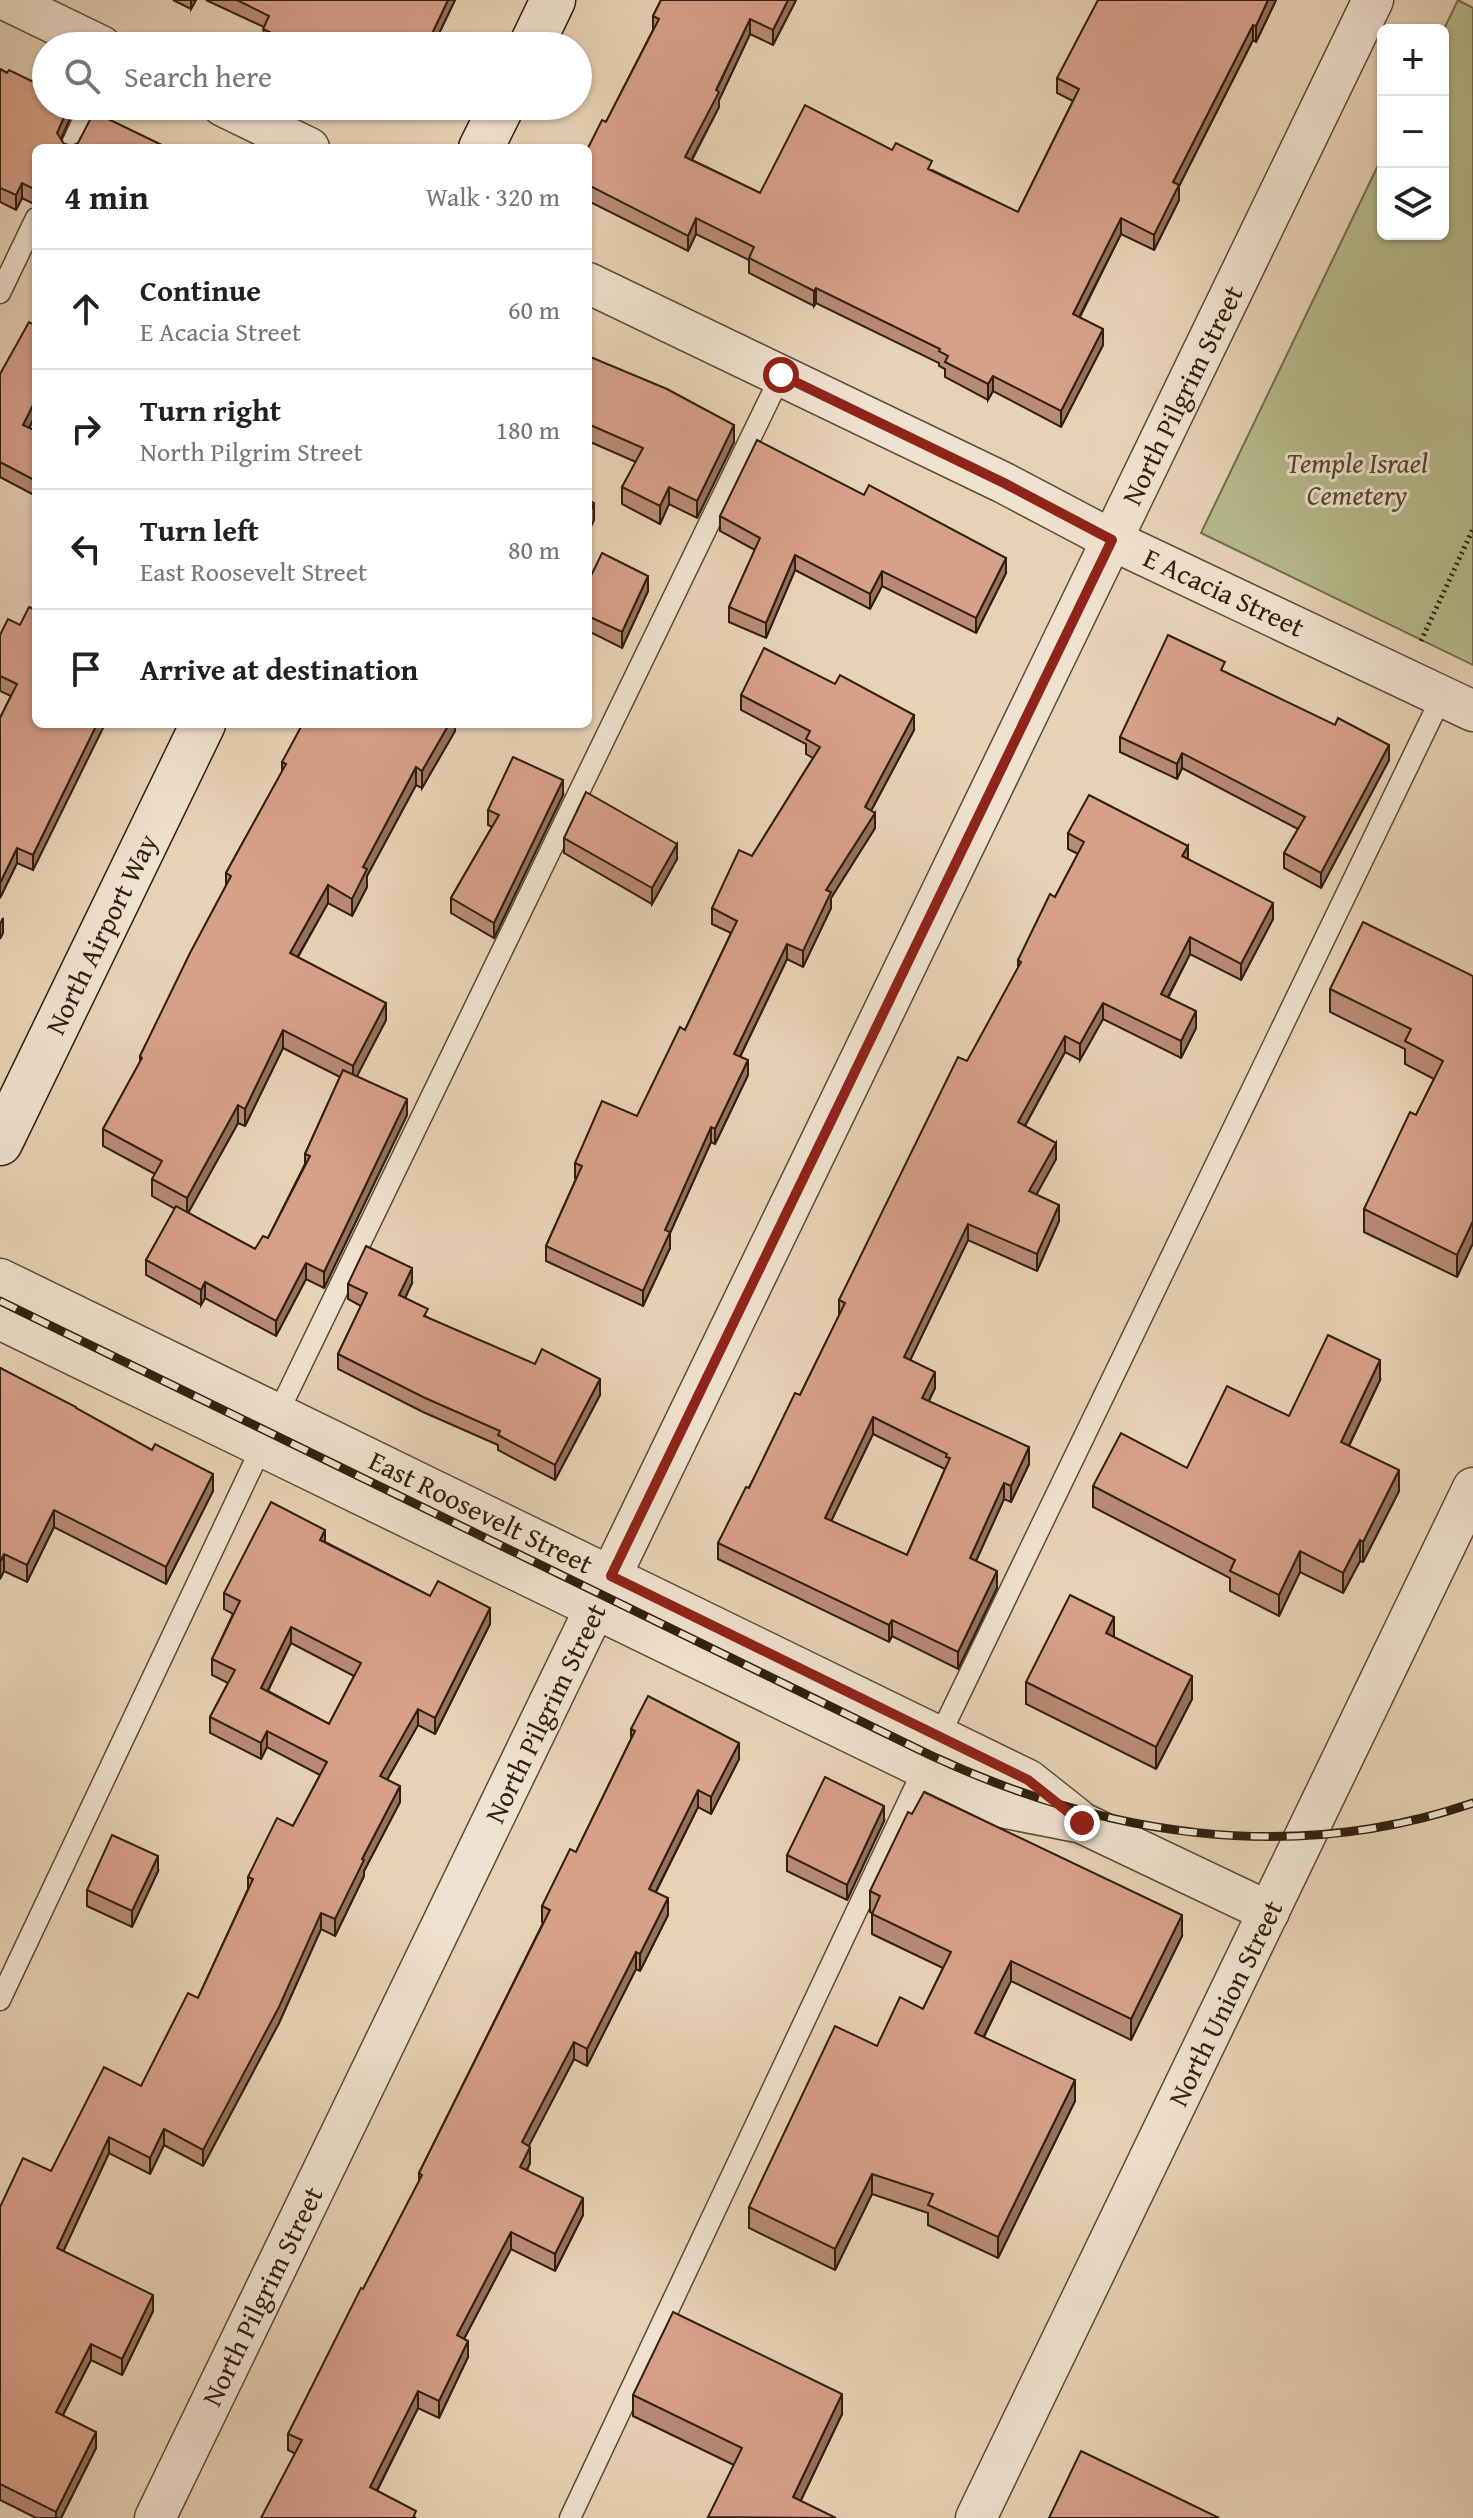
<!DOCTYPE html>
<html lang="en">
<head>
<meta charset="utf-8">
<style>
  :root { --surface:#fff; --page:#f2f2f2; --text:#202124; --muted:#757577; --line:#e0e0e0 }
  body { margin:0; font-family:"Gentium Book Plus",serif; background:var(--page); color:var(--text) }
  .controls { position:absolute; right:24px; top:24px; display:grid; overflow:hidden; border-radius:12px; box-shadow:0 2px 6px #0004 }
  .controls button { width:72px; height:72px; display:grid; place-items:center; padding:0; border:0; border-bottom:2px solid var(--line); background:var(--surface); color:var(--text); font:40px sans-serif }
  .stop { position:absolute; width:24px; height:24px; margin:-18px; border:6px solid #8f2418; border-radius:50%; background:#fff }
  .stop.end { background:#8f2418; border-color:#fff; box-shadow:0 2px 8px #0008 }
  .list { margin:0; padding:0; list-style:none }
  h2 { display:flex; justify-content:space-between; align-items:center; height:104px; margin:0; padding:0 32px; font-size:34px }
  h2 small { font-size:26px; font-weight:400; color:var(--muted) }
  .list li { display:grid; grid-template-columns:52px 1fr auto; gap:24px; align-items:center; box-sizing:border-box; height:120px; padding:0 32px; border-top:2px solid var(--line) }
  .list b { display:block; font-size:30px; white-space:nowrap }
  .list p { margin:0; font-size:26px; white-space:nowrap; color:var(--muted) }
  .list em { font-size:26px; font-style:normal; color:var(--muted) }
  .icon { flex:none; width:44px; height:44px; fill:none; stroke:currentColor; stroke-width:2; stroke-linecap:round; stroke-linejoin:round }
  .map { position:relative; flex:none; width:1473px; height:2518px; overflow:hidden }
  .search { position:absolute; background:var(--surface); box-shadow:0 2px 6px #0004; left:32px; top:32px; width:560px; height:88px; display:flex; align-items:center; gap:20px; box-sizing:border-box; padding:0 28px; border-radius:44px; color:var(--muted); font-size:30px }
  .panel { position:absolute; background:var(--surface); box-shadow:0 2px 6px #0004; left:32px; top:144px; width:560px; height:584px; border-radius:12px }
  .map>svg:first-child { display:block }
</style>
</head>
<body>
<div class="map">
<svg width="1473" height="2518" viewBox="0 0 1473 2518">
  <rect width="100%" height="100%" fill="#e8d2b6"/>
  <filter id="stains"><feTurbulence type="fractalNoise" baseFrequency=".0025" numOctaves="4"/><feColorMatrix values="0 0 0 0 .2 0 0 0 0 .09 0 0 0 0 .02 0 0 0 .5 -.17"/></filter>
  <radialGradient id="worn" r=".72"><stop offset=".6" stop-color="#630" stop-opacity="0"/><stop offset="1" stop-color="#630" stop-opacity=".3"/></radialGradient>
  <path fill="#b7bb8d" stroke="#736d4e" stroke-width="2" d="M1458 0 1473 8V665L1201 533 1383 155V234H1443V31Z"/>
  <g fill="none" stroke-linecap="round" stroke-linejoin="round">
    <defs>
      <g id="lane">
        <path d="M70 148 90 106"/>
        <path d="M0 293 36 218"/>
        <path d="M0 2000 262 1446 781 375"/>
        <path d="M570 2518 924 1768 1442 696"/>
      </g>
      <g id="street">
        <path d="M6 0 101 46"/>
        <path d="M223 106 309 148"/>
        <path d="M588 283 1004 483 1112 540 1473 711"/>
        <path d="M0 1279 1028 1780 1076 1818"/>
        <path d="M0 1319 1006 1808 1082 1823 1269 1912"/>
        <path d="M155 2518 1373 0"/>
        <path d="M976 2518 1473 1488"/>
      </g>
      <g id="secondary">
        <path d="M531 46 553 0"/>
        <path d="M481 148 502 106"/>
        <path d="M0 1143 203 724"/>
      </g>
    </defs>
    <use href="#lane" stroke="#5d4c38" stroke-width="23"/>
    <use href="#street" stroke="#5d4c38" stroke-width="43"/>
    <use href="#secondary" stroke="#2f1f0e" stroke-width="47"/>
    <path stroke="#2f1f0e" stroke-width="5" stroke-dasharray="2 4" stroke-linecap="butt" d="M1421 641 1473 529"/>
    <use href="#lane" stroke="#f0e2d0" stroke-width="20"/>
    <use href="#street" stroke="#f0e2d0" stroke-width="40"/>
    <use href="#secondary" stroke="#f0e2d0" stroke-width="44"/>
    <defs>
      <path id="rail" d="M0 1301 930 1755C1102 1835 1289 1866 1473 1803"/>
    </defs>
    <use href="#rail" stroke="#2f1f0e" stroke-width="9"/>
    <use href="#rail" stroke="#f0e2d0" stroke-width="6" stroke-dasharray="18" stroke-linecap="butt"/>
  </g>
  <g fill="#b98a76" stroke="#2f1f0e" stroke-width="2" fill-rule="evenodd">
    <path d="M173 0H196L191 9Z"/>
    <path d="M206 0H455L433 46H269L263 43 264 27Z"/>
    <path d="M661 0H796L773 45 750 34 719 100V107L692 160 760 193 932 170 1018 212 1073 101 1057 93V78L1276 0 1256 42 1253 40 1179 186V200L1154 250 1121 234 1080 317 1103 345 1061 427 993 391 988 400 945 377V369L939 366V363L816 303 814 306 749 273V260L696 234 688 251 588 201V148L606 122 653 30V16Z"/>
    <path d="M0 69 71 106V116L61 140 64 144 72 146 168 148H36V205L22 198 16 210 0 202Z"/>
    <path d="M36 326V414L29 428 36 431V496L0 477V374Z"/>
    <path d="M588 356 734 442 697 518 669 504 660 524 622 504V487L636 462 588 441Z"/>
    <path d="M720 516 1006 573 976 633 882 586 870 609 795 570 766 638 729 622V607L755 550 720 531Z"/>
    <path d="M588 582 648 591 622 648 588 631Z"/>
    <path d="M36 610 33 870 17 863 0 898V718L11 696 0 691V635L20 625Z"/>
    <path d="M1225 672 1389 760 1321 888 1284 868V853L1298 829 1182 768 1177 779 1120 752V737Z"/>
    <path d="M741 695 914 730 871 811 875 828 831 898V908L803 967 787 959 740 1057 748 1075 715 1144 711 1142 670 1233V1248L643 1306 546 1261V1246L576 1179 575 1178V1163L637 1116 685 1030 731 933 712 924V908L752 856 813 758 806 754V744L741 710Z"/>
    <path d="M455 724V731L422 788 416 785 367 876V887L352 916 328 903 298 957 386 1020 356 1076 407 1115 324 1288 306 1279 276 1336 205 1298 201 1305 146 1275V1260L175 1209 152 1196V1179L155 1174 103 1146V1129L140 1062V1056L226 887V873L282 772V762L305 727ZM283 1048 340 1077 305 1154V1164L268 1238 255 1249 188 1213 238 1123 245 1126Z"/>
    <path d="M563 795 494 938 451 913V898L492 827 488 825V810Z"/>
    <path d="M1068 833 1188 859 1273 919 1241 980 1190 954 1168 998 1196 1028 1181 1058 1103 1019 1080 1060 1065 1052 1025 1126 1056 1159 1036 1195 1059 1221 1037 1271 968 1240 910 1360 935 1388 929 1401 1029 1464 1011 1502 1004 1499 976 1561 997 1588 958 1669 892 1636 889 1642 718 1559V1543L800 1395 839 1316V1300L1018 968V960L1055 897 1078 854 1068 849ZM873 1434 945 1469 907 1555 831 1521Z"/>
    <path d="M564 838 677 859 652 904 564 853Z"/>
    <path d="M1473 976V1243L1457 1277 1364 1232V1209L1416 1115 1434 1079 1405 1064V1049L1330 1012V989Z"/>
    <path d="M412 1283 405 1298 428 1318 600 1395 555 1480 498 1450V1445L423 1412 338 1369V1354L361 1306 348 1299V1284Z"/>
    <path d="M0 1368 76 1409 213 1491 166 1584 54 1527 27 1582 4 1571 0 1579Z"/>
    <path d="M1380 1380 1349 1446 1399 1491 1363 1562 1360 1561 1343 1593 1300 1572 1279 1616 1230 1591V1578L1093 1507V1486L1187 1468 1289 1416Z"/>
    <path d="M325 1542 430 1596 490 1624 435 1734 418 1725 387 1780 400 1802 364 1871V1876L335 1936 321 1929 279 2023 203 2166 164 2145 150 2174 109 2153 63 2251 153 2311 122 2375 91 2360 63 2415 96 2448 61 2518H36L0 2500V2207L51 2171 141 2086 198 1998 248 1889V1877L293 1826 320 1775 267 1747 261 1759 210 1733V1717L228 1683 212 1675V1659L233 1614 224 1609V1593ZM291 1643 354 1676 329 1724 268 1691Z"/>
    <path d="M1114 1637 1192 1699 1156 1769 1026 1704V1682Z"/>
    <path d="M631 1729 739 1759 711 1814 698 1807 656 1892 668 1915 640 1971 636 1969 587 2066 574 2059 528 2146 530 2163 527 2170 583 2215 555 2271 511 2249 464 2339 468 2357 439 2418 418 2408 377 2491 416 2518 288 2450V2434L419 2182V2173L543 1923 542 1922V1906L576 1852 631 1739Z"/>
    <path d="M884 1821 847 1900 787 1871V1855Z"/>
    <path d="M158 1871 132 1927 87 1906V1890Z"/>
    <path d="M870 1891 1182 1936 1131 2040 1011 1981 984 2037 1075 2101 998 2258 928 2225V2213L872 2194 835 2270 749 2228V2207L877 2046 923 2009 943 1968 872 1934V1913L870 1912Z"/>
    <path d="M633 2395 842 2414 801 2500 734 2465 633 2416Z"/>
  </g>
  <g fill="#967060" stroke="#2f1f0e" stroke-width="2">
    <path d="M191 0H196L191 9Z"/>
    <path d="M448 0H455L433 46H429V40Z"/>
    <path d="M788 0H796L773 45V30Z"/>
    <path d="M1268 0H1276L1256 42V26Z"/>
    <path d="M750 19V34L719 100V107L685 172V157Z"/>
    <path d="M1253 25V40L1179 186V200L1154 250V235L1173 182Z"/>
    <path d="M69 106H71V116L57 148V133Z"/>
    <path d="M22 183V198L16 210V195Z"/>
    <path d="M696 218V234L688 251V236Z"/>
    <path d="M1121 218V234L1073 329V314Z"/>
    <path d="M816 288V303L814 306V291Z"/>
    <path d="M1103 329V345L1061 427V411Z"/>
    <path d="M993 376V391L988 400V384Z"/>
    <path d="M36 399V414L23 440V425Z"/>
    <path d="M734 425V442L697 518V501Z"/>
    <path d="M669 487V504L660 524V506Z"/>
    <path d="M594 503V520L588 533V516Z"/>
    <path d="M795 555V570L766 638V623Z"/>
    <path d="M1006 558V573L976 633V618Z"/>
    <path d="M882 571V586L870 609V594Z"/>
    <path d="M648 576V591L622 648V632Z"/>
    <path d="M914 715V730L865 822V807Z"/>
    <path d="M97 724H105L33 870V855Z"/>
    <path d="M449 724H455V731L422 788V771Z"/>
    <path d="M1389 745V760L1321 888V873Z"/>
    <path d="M1182 753V768L1177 779V764Z"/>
    <path d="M416 767V785L367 876V887L352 916V899L363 867Z"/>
    <path d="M563 780V795L494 938V923Z"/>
    <path d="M875 813V828L831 898V908L803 967V951L826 890Z"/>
    <path d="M677 844V859L652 904V888Z"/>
    <path d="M1188 846V862L1182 856Z"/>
    <path d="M17 848V863L0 898V883Z"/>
    <path d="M328 885V903L290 970V953Z"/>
    <path d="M1273 903V919L1241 980V964Z"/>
    <path d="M3 918V933L0 939V924Z"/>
    <path d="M1190 937V954L1161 1010V994Z"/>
    <path d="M787 944V959L734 1069V1054Z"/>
    <path d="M386 1003V1020L353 1084V1066Z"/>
    <path d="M1103 1003V1019L1080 1060V1044Z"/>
    <path d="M1196 1011V1028L1181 1058V1041Z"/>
    <path d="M283 1030V1048L245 1126V1109Z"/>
    <path d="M1065 1036V1052L1018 1138V1122Z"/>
    <path d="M748 1060V1075L715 1144V1129Z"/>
    <path d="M407 1099V1115L324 1288V1272Z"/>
    <path d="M238 1105V1123L187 1215V1198Z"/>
    <path d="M711 1127V1142L670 1233V1248L643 1306V1291L665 1230Z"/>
    <path d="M1056 1143V1159L1029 1208V1191Z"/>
    <path d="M1059 1205V1221L1037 1271V1254Z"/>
    <path d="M1473 1221V1243L1457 1277V1255Z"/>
    <path d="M968 1224V1240L904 1373V1357Z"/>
    <path d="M306 1263V1279L276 1336V1321Z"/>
    <path d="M412 1268V1283L399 1311V1295Z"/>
    <path d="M205 1282V1298L201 1305V1290Z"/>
    <path d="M1380 1360V1380L1341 1462V1442Z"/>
    <path d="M935 1372V1388L922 1414V1398Z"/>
    <path d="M600 1379V1395L555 1480V1465Z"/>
    <path d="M873 1417V1434L825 1534V1518Z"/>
    <path d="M1029 1447V1464L1011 1502V1486Z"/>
    <path d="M1399 1470V1491L1363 1562V1542Z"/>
    <path d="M213 1474V1491L166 1584V1567Z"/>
    <path d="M1004 1483V1499L970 1574V1558Z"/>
    <path d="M54 1510V1527L27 1582V1565Z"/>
    <path d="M325 1530V1546L320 1540Z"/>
    <path d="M1360 1540V1561L1343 1593V1573Z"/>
    <path d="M1300 1551V1572L1279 1616V1595Z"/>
    <path d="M4 1554V1571L0 1579V1562Z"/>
    <path d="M997 1571V1588L958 1669V1652Z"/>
    <path d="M490 1608V1624L435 1734V1718Z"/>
    <path d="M1114 1617V1639L1106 1633Z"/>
    <path d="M892 1620V1636L889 1642V1625Z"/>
    <path d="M291 1627V1643L261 1704V1688Z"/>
    <path d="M1192 1676V1699L1156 1769V1747Z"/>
    <path d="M418 1709V1725L380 1792V1776Z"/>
    <path d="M267 1731V1747L261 1759V1743Z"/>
    <path d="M739 1743V1759L711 1814V1797Z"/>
    <path d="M400 1786V1802L364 1871V1876L335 1936V1919L362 1859Z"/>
    <path d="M698 1790V1807L649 1905V1889Z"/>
    <path d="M884 1806V1821L847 1900V1885Z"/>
    <path d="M158 1856V1871L132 1927V1911Z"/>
    <path d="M668 1898V1915L640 1971V1954Z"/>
    <path d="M321 1913V1929L279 2023 203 2166V2150Z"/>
    <path d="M1182 1915V1936L1131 2040V2019Z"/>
    <path d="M636 1952V1969L587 2066V2049Z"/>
    <path d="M1011 1961V1981L975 2054V2033Z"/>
    <path d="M574 2042V2059L522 2159V2142Z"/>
    <path d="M1075 2080V2101L998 2258V2237Z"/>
    <path d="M164 2129V2145L150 2174V2158Z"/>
    <path d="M109 2137V2153L57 2265V2248Z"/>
    <path d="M530 2147V2163L520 2184V2167Z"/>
    <path d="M872 2174V2194L835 2270V2249Z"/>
    <path d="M583 2198V2215L555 2271V2254Z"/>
    <path d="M511 2232V2249L457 2352V2335Z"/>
    <path d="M153 2295V2311L122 2375V2359Z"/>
    <path d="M468 2341V2357L439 2418V2401Z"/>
    <path d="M91 2344V2360L56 2428V2412Z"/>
    <path d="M418 2391V2408L370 2504V2487Z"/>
    <path d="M842 2394V2414L793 2517V2497Z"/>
    <path d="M96 2432V2448L61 2518H56V2512Z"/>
  </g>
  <g fill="#d7a089" stroke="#2f1f0e" stroke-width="2" fill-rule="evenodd">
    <path d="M237 0H448L429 40 423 38 419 46H308L301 42 299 46 263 29 269 16Z"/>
    <path d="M661 0H788L773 30 750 19 716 90 719 92 685 157 760 193 805 105 892 150 896 143 932 161 928 169 1018 212 1079 89 1057 78 1098 0H1268L1256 26 1253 25 1173 182 1179 185 1154 235 1121 218 1073 314 1103 329 1061 411 993 376 988 384 945 362 948 356 939 351 940 349 816 288 814 291 749 258 754 247 696 218 688 236 588 185V148L602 120 606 122 659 19 653 16Z"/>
    <path d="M0 69 7 73 9 70 46 88V106H69L57 133 64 144 72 146 78 143 94 112 168 148H36V190L22 183 16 195 0 188Z"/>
    <path d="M29 322 36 326V399L23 425 36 431V481L0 462V374Z"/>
    <path d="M588 356 667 389 734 425 697 501 669 487 660 506 622 487 643 448 588 424Z"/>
    <path d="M757 440 864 495 869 485 1006 558 976 618 882 571 870 594 795 555 766 623 729 607 760 538 720 516Z"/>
    <path d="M588 500 594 503 588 516Z"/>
    <path d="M602 553 648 576 622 632 588 616V582Z"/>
    <path d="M29 607 36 610V724H97L33 855 17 848 0 883V718L17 684 0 676V635L8 619 20 625Z"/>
    <path d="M1168 635 1225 662 1221 670 1335 725 1338 718 1389 745 1321 873 1284 853 1305 817 1182 753 1177 764 1120 737Z"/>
    <path d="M764 648 835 684 840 675 914 715 865 807 875 813 826 890 831 892 803 951 787 944 734 1054 748 1060 715 1129 711 1127 665 1230 670 1232 643 1291 546 1246 582 1166 575 1163 602 1101 637 1116 680 1027 685 1030 737 921 712 908 739 850 752 856 820 747 806 739 810 731 741 695Z"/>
    <path d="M307 724H449L422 771 416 767 363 867 367 869 352 899 328 885 290 953 386 1003 353 1066 283 1030 245 1109 238 1105 187 1198 152 1179 162 1161 103 1129 142 1058 140 1056 190 953 231 876 226 873 286 764 282 762 302 725 305 727Z"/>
    <path d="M513 757 563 780 494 923 451 898 499 815 488 810Z"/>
    <path d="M586 792 677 844 652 888 564 838Z"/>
    <path d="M1089 795 1188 846 1182 856 1273 903 1241 964 1190 937 1161 994 1196 1011 1181 1041 1103 1003 1080 1044 1065 1036 1018 1122 1056 1143 1029 1191 1059 1205 1037 1254 968 1224 904 1357 935 1372 922 1398 1029 1447 1011 1486 1004 1483 970 1558 997 1571 958 1652 892 1620 889 1625 718 1543 746 1487 749 1488 795 1393 800 1395 845 1303 839 1300 958 1057 967 1061 1021 962 1018 960 1050 894 1055 897 1084 842 1068 833ZM873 1417 947 1454 946 1457 950 1458 907 1555 825 1518Z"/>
    <path d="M1363 922 1473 976V1221L1457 1255 1364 1209 1410 1112 1416 1115 1443 1061 1405 1041 1411 1029 1330 989Z"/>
    <path d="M343 1070 407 1099 324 1272 306 1263 276 1321 205 1282 201 1290 146 1260 176 1206 255 1249 263 1236 268 1238 310 1156 305 1154Z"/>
    <path d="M366 1246 412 1268 399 1295 428 1309 424 1316 535 1364 542 1349 600 1379 555 1465 498 1435 500 1431 423 1397 338 1354 367 1293 348 1284Z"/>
    <path d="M1328 1335 1380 1360 1341 1442 1399 1470 1363 1542 1360 1540 1343 1573 1300 1551 1279 1595 1230 1571 1235 1560 1093 1486 1121 1433 1187 1468 1227 1386 1289 1416Z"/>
    <path d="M0 1368 76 1407V1408L152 1450 155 1444 213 1474 166 1567 54 1510 27 1565 4 1554 0 1562Z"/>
    <path d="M271 1502 325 1530 320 1540 430 1596 438 1581 490 1608 435 1718 418 1709 380 1776 400 1786 362 1859 364 1860 335 1919 321 1913 279 2007 203 2150 164 2129 150 2158 109 2137 57 2248 153 2295 122 2359 91 2344 56 2412 96 2432 56 2512 0 2484V2207L23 2158 51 2171 104 2067 141 2086 188 1993 198 1998 253 1879 248 1877 277 1818 293 1826 327 1762 267 1731 261 1743 210 1717 235 1670 212 1659 240 1601 224 1593ZM291 1627 361 1663 329 1724 261 1688Z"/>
    <path d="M1070 1595 1114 1617 1106 1633 1192 1676 1156 1747 1026 1682Z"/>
    <path d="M648 1696 739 1743 711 1797 698 1790 649 1889 668 1898 640 1954 636 1952 587 2049 574 2042 522 2142 530 2147 520 2167 583 2198 555 2254 511 2232 457 2335 468 2341 439 2401 418 2391 370 2487 416 2511 413 2518H261L302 2440 288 2434 361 2288 363 2289 422 2175 419 2173 550 1910 542 1906 570 1849 576 1852 635 1731 631 1729Z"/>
    <path d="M825 1777 884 1806 847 1885 787 1855Z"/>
    <path d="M924 1792 1182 1915 1131 2019 1011 1961 975 2033 1075 2080 998 2237 928 2205 933 2194 872 2174 835 2249 749 2207 835 2026 877 2046 900 1997 923 2009 951 1952 872 1914 880 1896 870 1891 908 1812 912 1814Z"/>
    <path d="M112 1835 158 1856 132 1911 87 1890Z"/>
    <path d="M673 2312 842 2394 793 2497 836 2518 708 2517 742 2448 633 2395Z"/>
    <path d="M1081 2451 1219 2518H1049Z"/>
  </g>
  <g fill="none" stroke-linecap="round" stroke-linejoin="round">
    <path stroke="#8f2418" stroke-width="10" d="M781 375 1004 483 1112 540 611 1576 1028 1780 1082 1823"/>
  </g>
  <g text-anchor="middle" stroke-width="6" stroke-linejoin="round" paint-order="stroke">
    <g font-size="28" fill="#2f1f0e" stroke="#f0e2d0">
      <text transform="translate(1182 395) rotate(-64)" y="10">North Pilgrim Street</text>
      <text transform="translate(1224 592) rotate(25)" y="10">E Acacia Street</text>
      <text transform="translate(101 934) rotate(-64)" y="10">North Airport Way</text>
      <text transform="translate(481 1512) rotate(26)" y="10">East Roosevelt Street</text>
      <text transform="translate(545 1713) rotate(-64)" y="10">North Pilgrim Street</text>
      <text transform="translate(1225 2003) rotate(-64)" y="10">North Union Street</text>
      <text transform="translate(262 2296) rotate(-64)" y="10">North Pilgrim Street</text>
    </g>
    <g font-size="28" font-style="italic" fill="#51462e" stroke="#f0e2d0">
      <text x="1357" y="473">Temple Israel<tspan x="1357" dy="32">Cemetery</tspan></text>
    </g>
  </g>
  <rect width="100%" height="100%" filter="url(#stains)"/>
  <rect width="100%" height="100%" fill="url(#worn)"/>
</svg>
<div class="controls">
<button>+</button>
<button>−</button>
<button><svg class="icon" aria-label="layers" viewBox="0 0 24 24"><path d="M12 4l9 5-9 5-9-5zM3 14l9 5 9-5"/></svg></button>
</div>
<div class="stop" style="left:781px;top:375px"></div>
<div class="stop end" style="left:1082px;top:1823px"></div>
<div class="search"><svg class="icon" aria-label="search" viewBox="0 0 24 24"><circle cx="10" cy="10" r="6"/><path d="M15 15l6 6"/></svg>Search here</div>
<section class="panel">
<h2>4 min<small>Walk · 320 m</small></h2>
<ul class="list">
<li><svg class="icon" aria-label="ahead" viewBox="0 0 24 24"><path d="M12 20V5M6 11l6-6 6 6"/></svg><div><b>Continue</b><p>E Acacia Street</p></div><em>60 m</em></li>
<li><svg class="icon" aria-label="right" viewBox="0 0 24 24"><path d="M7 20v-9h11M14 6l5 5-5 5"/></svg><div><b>Turn right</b><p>North Pilgrim Street</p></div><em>180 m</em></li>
<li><svg class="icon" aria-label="left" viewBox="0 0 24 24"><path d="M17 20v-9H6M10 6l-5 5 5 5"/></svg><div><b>Turn left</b><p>East Roosevelt Street</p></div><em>80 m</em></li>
<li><svg class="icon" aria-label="arrive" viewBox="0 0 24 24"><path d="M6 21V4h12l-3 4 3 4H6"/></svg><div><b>Arrive at destination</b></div></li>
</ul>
</section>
</div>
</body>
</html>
